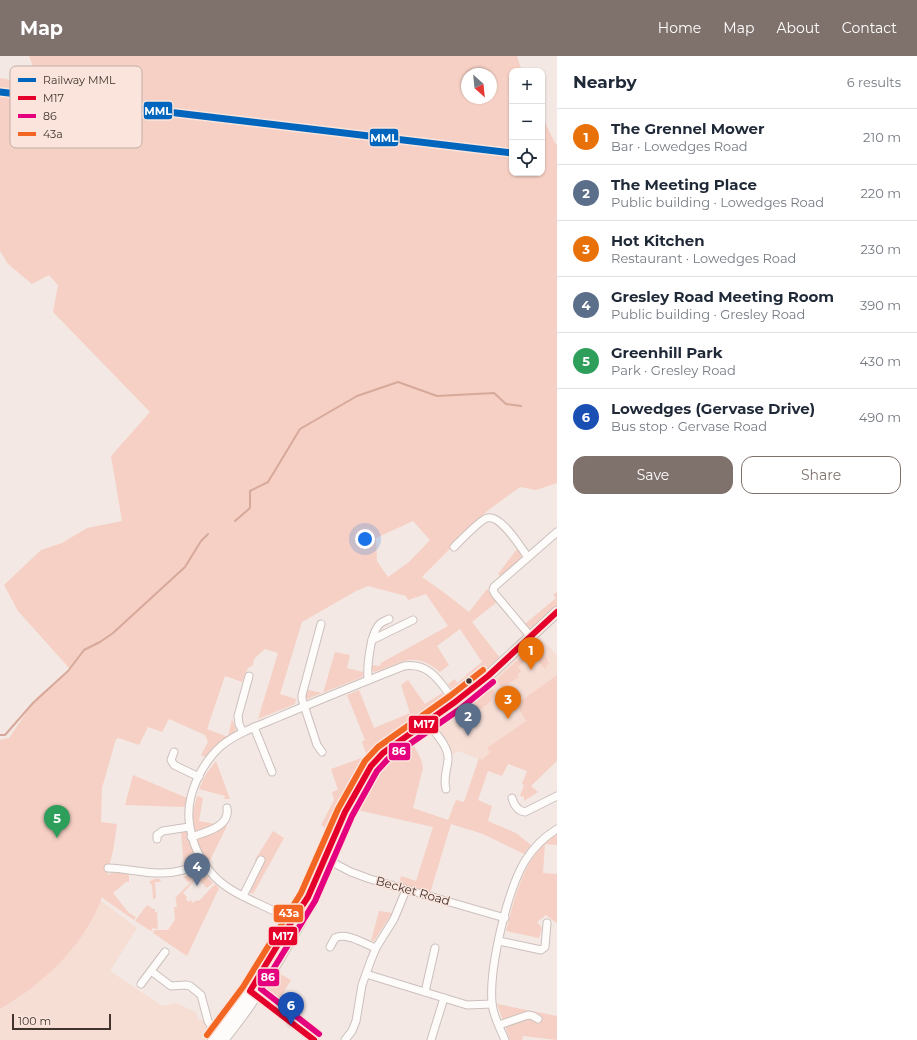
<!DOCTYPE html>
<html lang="en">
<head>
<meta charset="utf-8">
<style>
  :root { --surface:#fff; --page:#f6f6f7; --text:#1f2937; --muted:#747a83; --line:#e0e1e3; --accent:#7f726d }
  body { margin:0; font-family:Montserrat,sans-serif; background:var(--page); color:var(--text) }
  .controls { position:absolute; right:12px; top:12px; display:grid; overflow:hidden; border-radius:8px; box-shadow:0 1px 3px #0004 }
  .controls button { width:36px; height:36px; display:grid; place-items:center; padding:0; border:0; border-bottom:1px solid var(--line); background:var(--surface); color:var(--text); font:20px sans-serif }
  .compass { position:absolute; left:461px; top:12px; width:36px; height:36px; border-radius:50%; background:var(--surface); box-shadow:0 1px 3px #0004; rotate:153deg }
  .scale { position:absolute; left:12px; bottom:10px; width:99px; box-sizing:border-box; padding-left:4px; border:2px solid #41332e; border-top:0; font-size:11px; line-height:14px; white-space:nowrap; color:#41332e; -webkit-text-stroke:3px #fae4dc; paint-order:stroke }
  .you { position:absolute; left:365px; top:483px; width:14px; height:14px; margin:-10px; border:3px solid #fff; border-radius:50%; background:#1a73e8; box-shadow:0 0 0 6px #1a73e833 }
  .badge { display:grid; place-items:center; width:26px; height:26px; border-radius:50%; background:var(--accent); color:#fff; font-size:13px; font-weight:700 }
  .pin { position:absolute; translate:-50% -33px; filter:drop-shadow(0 1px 2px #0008) }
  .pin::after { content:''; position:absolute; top:21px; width:14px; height:12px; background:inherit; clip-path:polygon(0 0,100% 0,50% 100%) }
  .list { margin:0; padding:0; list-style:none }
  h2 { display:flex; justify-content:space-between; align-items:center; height:52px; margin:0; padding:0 16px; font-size:17px }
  h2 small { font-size:13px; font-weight:400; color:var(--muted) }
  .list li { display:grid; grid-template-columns:26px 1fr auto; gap:12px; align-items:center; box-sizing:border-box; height:56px; padding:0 16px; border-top:1px solid var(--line) }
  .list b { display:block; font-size:15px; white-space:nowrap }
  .list p { margin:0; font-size:13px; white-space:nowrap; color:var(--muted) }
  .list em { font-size:13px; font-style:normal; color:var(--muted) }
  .actions { display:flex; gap:8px; padding:12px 16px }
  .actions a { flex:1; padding:9px 0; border:1px solid var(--accent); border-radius:12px; text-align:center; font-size:14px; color:var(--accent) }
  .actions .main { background:var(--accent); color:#fff }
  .icon { flex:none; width:22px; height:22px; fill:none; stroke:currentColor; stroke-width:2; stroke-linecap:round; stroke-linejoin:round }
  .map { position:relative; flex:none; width:557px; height:984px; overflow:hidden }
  header { display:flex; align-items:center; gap:24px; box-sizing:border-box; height:56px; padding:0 20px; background:var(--accent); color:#fff }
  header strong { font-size:19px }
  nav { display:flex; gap:22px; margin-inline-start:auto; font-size:14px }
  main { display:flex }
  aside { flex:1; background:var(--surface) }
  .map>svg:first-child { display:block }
</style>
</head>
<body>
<header>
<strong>Map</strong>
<nav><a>Home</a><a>Map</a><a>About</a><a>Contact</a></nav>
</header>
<main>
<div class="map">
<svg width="557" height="984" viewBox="0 0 557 984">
  <rect width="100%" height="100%" fill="#f3e8e3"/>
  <g fill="#f6ded5">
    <path d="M535 577 557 599V619L516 648 526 665 488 692 490 696 482 704 458 695 448 702 427 666Z"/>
    <path d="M101 845 137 872 110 915 162 950 176 947 196 956 199 964H203L210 978 205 984H0V953L19 942 43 923 70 896 89 870Z"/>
  </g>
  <g fill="#f6d0c4" fill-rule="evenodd">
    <path d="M29 0H517L522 15H512V117H542V60L555 87 557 88V427L536 434 520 431 487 455 422 521 442 535 469 556 487 533 497 546 472 566 500 602 458 635H454L448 628 455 623 457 627 466 620V619L482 606 460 573 437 590 449 609 440 616C412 593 403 608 374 616L372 614V609L380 610 381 607 448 570 426 538 408 544 406 540 368 530 356 535 302 566 280 638 296 643 295 648 258 663 278 597 265 593 254 603 253 609 248 612 242 626 225 620 207 673 228 681 232 663 236 673 235 676 214 691 205 701 201 699 208 686 205 679 169 663 162 676 148 671 139 689 119 682 116 683 102 732 101 766 117 768 113 795 107 819 112 817H129V827L127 825 113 837 129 857 136 861 134 864 101 841V845C97 853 94 861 89 869 69 903 34 934 0 953V684L9 682 37 641 70 613 18 555 4 529 41 494 62 487 87 472 122 465 111 400 150 356 53 256 58 229 49 219 32 228 8 208 0 195V22L40 29ZM467 18H491V42H467ZM413 465 430 484 409 506 388 521 377 505 376 482Z"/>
    <path d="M517 493 521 498V502L501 520 498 518Z"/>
    <path d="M557 536V550L535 572 529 571 525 568 556 542 553 539Z"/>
    <path d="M534 590C541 593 546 600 549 607L545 613 535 602 532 605 526 597Z"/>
    <path d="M335 596 350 599 347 612 363 616V620L360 622 307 643 305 640 308 634 323 637Z"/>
    <path d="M522 600 525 604 518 611 521 615 517 619 519 621 508 628 518 644 514 646 513 644 516 643 508 631H500L497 623Z"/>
    <path d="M557 619V705L531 730 538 736 524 745V741L520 740 524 729 522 728 527 715 508 708 502 720 488 715 478 744 492 750 488 765 516 777 531 789 524 798 483 778 451 768 430 837 399 828 401 820 416 825 433 771 353 753C368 723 386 706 412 686L421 703 423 712 413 752 448 764 456 744 464 746 479 702 482 704 490 696 487 692 526 665 516 648Z"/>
    <path d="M408 624 425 648 442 637 443 639 442 646C409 668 373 689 352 724 342 739 336 757 328 774L321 769 334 744 332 736 338 734 331 713 367 700 362 686 365 684 347 639 359 634 374 672 410 657 401 629Z"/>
    <path d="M487 631 493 634 494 636C494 650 468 662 468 646Z"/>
    <path d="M216 705 230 743H224L225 740 199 733 206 718Z"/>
    <path d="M133 719 187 742 185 751 125 749Z"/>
    <path d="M197 740 203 742 199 765 227 770 209 806 204 801 184 810 181 777 193 772V756Z"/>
    <path d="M273 775 284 782 253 838 249 836 262 809 255 804Z"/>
    <path d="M557 778V789L545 788 543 817 557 818V867L552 864 546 859 537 866 542 872 539 882 506 875C515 841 524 798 557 778Z"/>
    <path d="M198 815V817L189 827 183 821Z"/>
    <path d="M202 815 213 827 207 832 196 821Z"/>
    <path d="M195 822 196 823 183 837 187 841 186 843 189 846 191 844 193 847 197 844 199 845 215 828 219 832 187 900 153 877 154 874H168L175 864 174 851H177L176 843 175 842Z"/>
    <path d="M154 823H160L161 826H155L156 842 153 843 152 829 149 826Z"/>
    <path d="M147 849 153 853H155V856H157L158 873 153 872 151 875 135 865Z"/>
    <path d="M379 855 392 857 374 885H371Z"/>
    <path d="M277 916 291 924 276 949 266 942 264 939Z"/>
    <path d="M497 948 557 960V984L523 980 522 984H510Z"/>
  </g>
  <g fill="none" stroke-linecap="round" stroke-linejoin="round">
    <g stroke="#d7a99a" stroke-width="2">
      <path d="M235 465 250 452V435L268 426 300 373 357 340 398 326 437 340 494 337 506 348 521 350"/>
      <path d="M0 679H5L33 647 68 615 84 594 100 586 113 577 185 511 201 485 208 478"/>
    </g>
    <defs>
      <g id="street">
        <path d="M454 491C460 485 480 464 487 462 501 458 520 491 528 501"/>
        <path d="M321 568 302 639V643L317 689 322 696"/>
        <path d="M531 581 495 538 493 534 494 531 557 476"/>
        <path d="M372 584 413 564"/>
        <path d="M368 624C367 611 370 575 381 567 383 565 387 564 389 563"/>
        <path d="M427 666C435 677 449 690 448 704 447 714 443 723 446 733"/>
        <path d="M254 671 272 716"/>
        <path d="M243 676 239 668 238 660 249 620"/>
        <path d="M174 696 171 704 174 709 199 721"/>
        <path d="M512 742C514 749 517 755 525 756L557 740"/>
        <path d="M191 781C206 776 230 771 227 752"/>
        <path d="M157 783V779L163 775 189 771"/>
        <path d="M324 802 351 816 370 823 505 862"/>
        <path d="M108 812C125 812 141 817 158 817 174 818 188 813 203 807"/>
        <path d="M243 840 261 804"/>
        <path d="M295 867C271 850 236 842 216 822 200 806 191 786 189 763 187 737 202 707 221 690 238 676 261 669 281 660 322 643 363 626 404 610 431 606 441 628 455 646"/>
        <path d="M499 885 541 894 545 891 547 867"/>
        <path d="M330 891 335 882C347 876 364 888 376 892"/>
        <path d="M151 915 171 930 186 929 190 930 201 939 208 965 211 970 219 977"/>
        <path d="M366 918 467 949 492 948"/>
        <path d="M141 928 165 896"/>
        <path d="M253 936 314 984"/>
        <path d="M425 936 435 892"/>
        <path d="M499 969 528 959 533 960 538 963"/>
        <path d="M345 984 352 975 356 965 362 929 371 904 376 892 394 863 406 834"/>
        <path d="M431 984 444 942"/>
        <path d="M505 984C500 972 493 960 492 947 489 912 507 835 525 805 533 792 544 781 557 773"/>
      </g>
      <g id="secondary">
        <path d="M213 984 250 935 292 865 308 841 345 756 364 721 371 710 383 697 394 689 455 646 488 620 557 556"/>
        <path d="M223 984C249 952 271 918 291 882 297 872 306 859 307 847"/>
      </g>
    </defs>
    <use href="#street" stroke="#ccc0bc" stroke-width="9"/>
    <use href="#secondary" stroke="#ccc0bc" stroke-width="12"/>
    <use href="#street" stroke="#fdfcfb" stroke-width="7"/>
    <use href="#secondary" stroke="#fdfcfb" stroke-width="10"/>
    <defs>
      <path id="bus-1" d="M314 984 250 935 292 865 308 841 345 756 371 710 383 697 455 646 488 620 557 556"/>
      <path id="bus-2" d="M319 978 261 933 315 845 352 760 377 715 388 703 460 653 493 626"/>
      <path id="bus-3" d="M207 979 243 931 301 837 338 753 365 705 378 691 450 640 483 614"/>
    </defs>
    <use href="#bus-1" stroke="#fae4dc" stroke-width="9"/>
    <use href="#bus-2" stroke="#fae4dc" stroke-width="9"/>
    <use href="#bus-3" stroke="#fae4dc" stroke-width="9"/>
    <use href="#bus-1" stroke="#e4002b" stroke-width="6"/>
    <use href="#bus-2" stroke="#e5007d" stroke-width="6"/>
    <use href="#bus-3" stroke="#f26522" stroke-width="6"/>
    <defs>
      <path id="rail-1" d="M0 36 512 97"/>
    </defs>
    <use href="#rail-1" stroke="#fae4dc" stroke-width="10"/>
    <use href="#rail-1" stroke="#0065bd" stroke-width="7"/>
  </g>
  <circle fill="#41332e" stroke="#fae4dc" stroke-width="1.5" cx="469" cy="625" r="3.5"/>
  <g text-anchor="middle" stroke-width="3" stroke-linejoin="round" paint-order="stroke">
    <g font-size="12" fill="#41332e" stroke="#fae4dc">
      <text transform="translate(413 835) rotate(16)" y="4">Becket Road</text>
    </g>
  </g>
  <rect x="10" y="10" width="132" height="82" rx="6" fill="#fae4dc" stroke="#c2afa8" stroke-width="1"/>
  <rect x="18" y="22" width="18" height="4" fill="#0065bd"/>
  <rect x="18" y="40" width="18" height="4" fill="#e4002b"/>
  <rect x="18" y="58" width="18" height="4" fill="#e5007d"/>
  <rect x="18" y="76" width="18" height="4" fill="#f26522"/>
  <g font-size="11" fill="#41332e">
    <text x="43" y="28">Railway MML</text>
    <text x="43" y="46">M17</text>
    <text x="43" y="64">86</text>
    <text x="43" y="82">43a</text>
  </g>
  <g stroke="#fae4dc" stroke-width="1.5">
    <rect x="143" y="45" width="30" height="19" rx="4" fill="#0065bd"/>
    <rect x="369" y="72" width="30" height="19" rx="4" fill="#0065bd"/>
    <rect x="408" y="659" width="31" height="19" rx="4" fill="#e4002b"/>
    <rect x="388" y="686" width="23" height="19" rx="4" fill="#e5007d"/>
    <rect x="273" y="848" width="31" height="19" rx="4" fill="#f26522"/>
    <rect x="268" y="870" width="30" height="20" rx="4" fill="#e4002b"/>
    <rect x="257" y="912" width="23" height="19" rx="4" fill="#e5007d"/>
  </g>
  <g font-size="11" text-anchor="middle" font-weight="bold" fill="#fff">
    <text x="158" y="59">MML</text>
    <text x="384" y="86">MML</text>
    <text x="424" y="672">M17</text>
    <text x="399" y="699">86</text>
    <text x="289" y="861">43a</text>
    <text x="283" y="884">M17</text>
    <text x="268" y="925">86</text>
  </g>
</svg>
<div class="controls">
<button>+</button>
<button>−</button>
<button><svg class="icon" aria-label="locate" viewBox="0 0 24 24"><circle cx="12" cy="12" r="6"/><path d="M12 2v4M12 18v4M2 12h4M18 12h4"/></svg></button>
</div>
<svg class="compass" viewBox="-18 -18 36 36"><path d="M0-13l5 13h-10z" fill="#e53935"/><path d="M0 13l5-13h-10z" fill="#747a83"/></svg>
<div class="scale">100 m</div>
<div class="you"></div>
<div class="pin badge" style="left:531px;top:614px;background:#e8710a">1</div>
<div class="pin badge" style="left:468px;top:680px;background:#5c6f8a">2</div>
<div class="pin badge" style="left:508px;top:663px;background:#e8710a">3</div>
<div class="pin badge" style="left:197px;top:830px;background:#5c6f8a">4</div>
<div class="pin badge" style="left:57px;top:782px;background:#2e9e5b">5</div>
<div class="pin badge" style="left:291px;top:969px;background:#1a4fb4">6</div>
</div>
<aside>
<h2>Nearby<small>6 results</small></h2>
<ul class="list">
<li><span class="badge" style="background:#e8710a">1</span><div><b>The Grennel Mower</b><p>Bar · Lowedges Road</p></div><em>210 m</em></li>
<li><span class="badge" style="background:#5c6f8a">2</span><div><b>The Meeting Place</b><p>Public building · Lowedges Road</p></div><em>220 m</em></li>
<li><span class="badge" style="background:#e8710a">3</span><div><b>Hot Kitchen</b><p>Restaurant · Lowedges Road</p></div><em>230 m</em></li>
<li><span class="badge" style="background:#5c6f8a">4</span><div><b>Gresley Road Meeting Room</b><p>Public building · Gresley Road</p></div><em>390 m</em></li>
<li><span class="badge" style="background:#2e9e5b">5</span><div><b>Greenhill Park</b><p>Park · Gresley Road</p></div><em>430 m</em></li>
<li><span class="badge" style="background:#1a4fb4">6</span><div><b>Lowedges (Gervase Drive)</b><p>Bus stop · Gervase Road</p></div><em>490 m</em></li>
</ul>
<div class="actions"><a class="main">Save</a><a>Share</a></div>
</aside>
</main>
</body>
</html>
